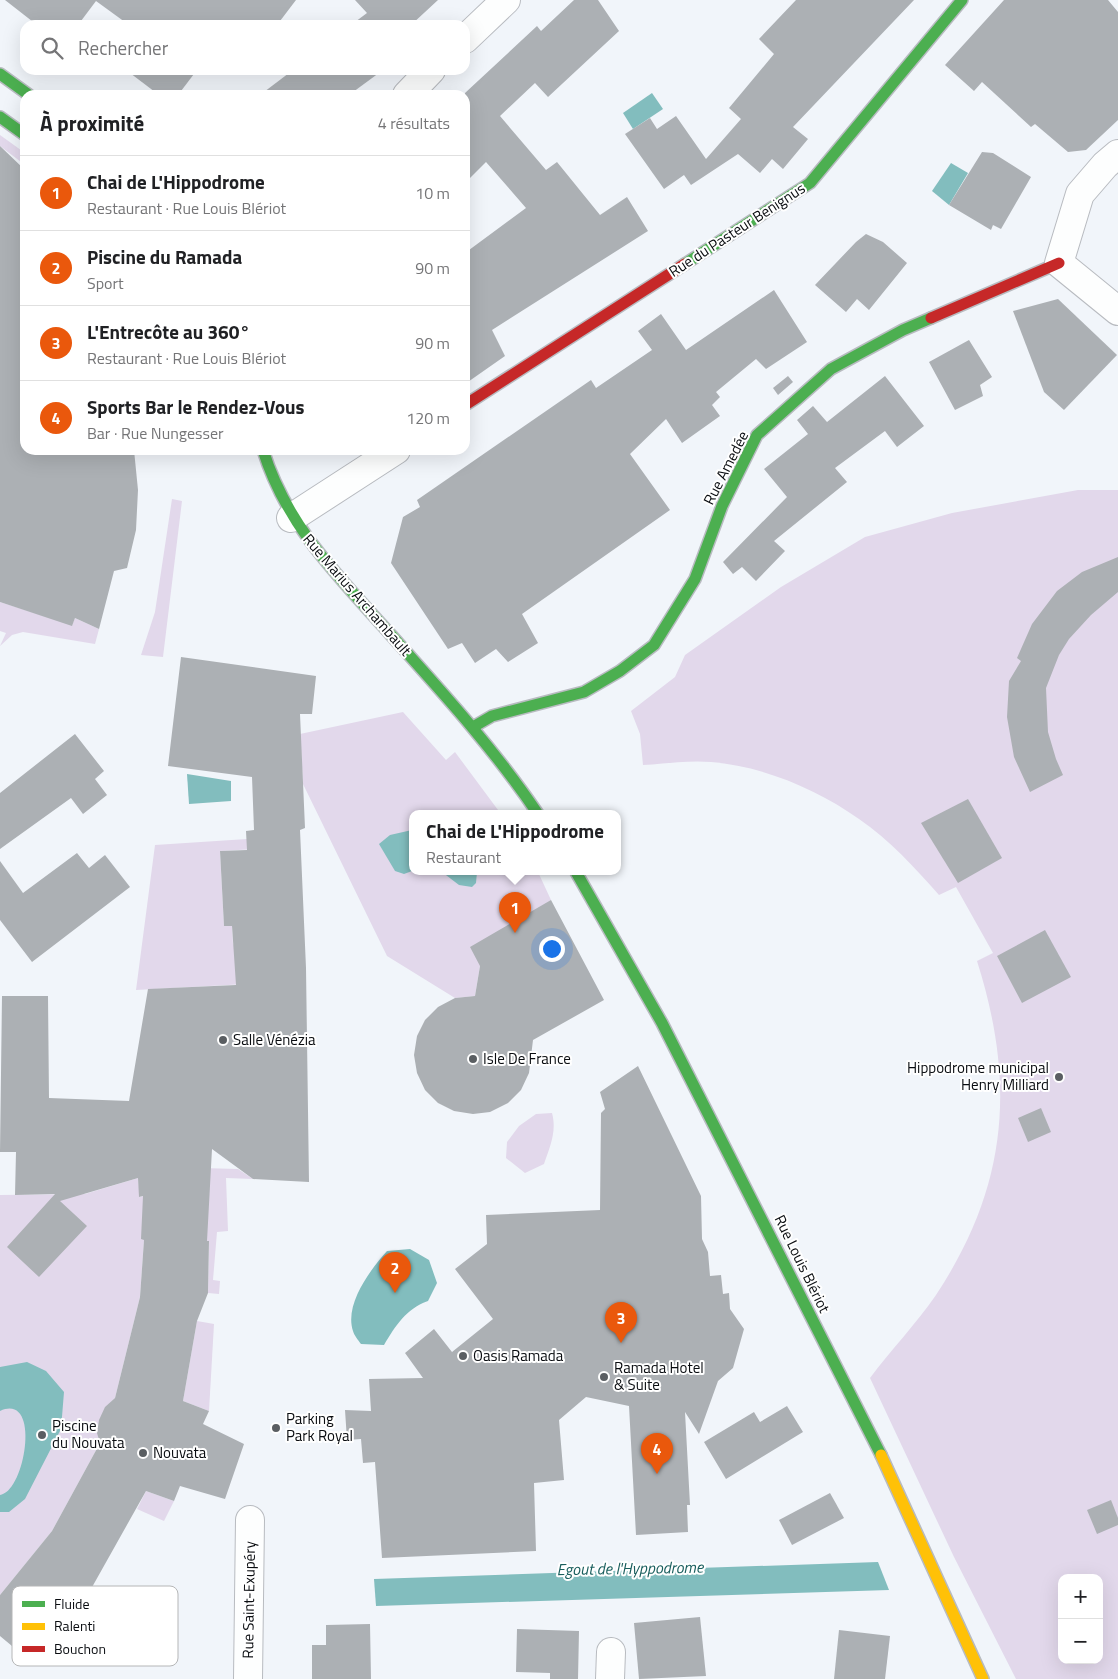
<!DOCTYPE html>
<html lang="fr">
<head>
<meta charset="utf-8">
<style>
  :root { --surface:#fff; --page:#f6f6f6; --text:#202124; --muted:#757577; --line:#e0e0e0; --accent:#ea580c }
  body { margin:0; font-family:"Titillium Web",sans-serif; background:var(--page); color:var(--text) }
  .controls { position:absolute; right:15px; bottom:15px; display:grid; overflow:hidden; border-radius:10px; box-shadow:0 5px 20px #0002 }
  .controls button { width:45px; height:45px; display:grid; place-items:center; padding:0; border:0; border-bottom:1px solid var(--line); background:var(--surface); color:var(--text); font:25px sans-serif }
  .you { position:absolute; left:551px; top:948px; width:18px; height:18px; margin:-12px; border:4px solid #fff; border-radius:50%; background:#1a73e8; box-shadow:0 0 0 8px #1a73e833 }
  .badge { display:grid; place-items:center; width:32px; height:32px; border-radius:50%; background:var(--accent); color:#fff; font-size:16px; font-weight:700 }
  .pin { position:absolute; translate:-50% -41px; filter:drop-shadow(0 1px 2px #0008) }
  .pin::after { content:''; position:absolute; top:26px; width:18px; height:15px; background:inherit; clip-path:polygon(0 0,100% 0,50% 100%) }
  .popup { position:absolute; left:409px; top:810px; width:212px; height:65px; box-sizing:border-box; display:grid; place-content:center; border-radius:10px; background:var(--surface); filter:drop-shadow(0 1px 4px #0005); font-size:16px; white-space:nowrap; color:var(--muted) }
  .popup b { font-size:19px; color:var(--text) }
  .popup::after { content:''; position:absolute; left:50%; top:100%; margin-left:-10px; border:10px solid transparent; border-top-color:var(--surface) }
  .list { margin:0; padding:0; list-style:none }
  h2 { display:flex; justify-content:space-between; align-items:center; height:65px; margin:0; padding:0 20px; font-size:21px }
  h2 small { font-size:16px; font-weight:400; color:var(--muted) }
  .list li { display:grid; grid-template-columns:32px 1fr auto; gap:15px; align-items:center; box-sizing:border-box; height:75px; padding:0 20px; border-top:1px solid var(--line) }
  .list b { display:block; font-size:19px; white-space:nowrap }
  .list p { margin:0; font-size:16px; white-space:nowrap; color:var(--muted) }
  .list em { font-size:16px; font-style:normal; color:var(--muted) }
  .icon { flex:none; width:28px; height:28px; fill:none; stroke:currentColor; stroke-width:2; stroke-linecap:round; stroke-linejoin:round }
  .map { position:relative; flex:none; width:1118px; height:1679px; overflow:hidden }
  .search { position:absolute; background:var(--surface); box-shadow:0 5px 20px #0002; left:20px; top:20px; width:450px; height:55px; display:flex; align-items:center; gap:12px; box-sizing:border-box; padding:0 18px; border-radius:15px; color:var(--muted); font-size:19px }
  .panel { position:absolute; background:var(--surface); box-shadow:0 5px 20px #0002; left:20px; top:90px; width:450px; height:365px; border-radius:15px }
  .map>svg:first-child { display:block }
</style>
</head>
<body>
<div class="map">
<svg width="1118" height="1679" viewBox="0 0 1118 1679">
  <rect width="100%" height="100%" fill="#f1f5fa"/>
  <g fill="#e2d8eb" fill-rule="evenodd">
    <path d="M0 135 25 153V165L0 146Z"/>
    <path d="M1078 490H1118V1679H1016L954 1557 870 1378C891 1350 916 1324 936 1295 1008 1186 1016 1084 977 961L993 953 956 887 939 895C915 868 890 840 859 819 817 789 762 766 711 762 688 760 665 764 643 765L640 734 631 711 675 677 685 655 781 587 865 537 952 513ZM1062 1578H1099V1660H1062Z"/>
    <path d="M172 499 182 501 163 657 141 655 155 612Z"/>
    <path d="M0 602 72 625 75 618 99 629 95 644 23 632 12 635 0 646 6 633 0 631Z"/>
    <path d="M403 712 446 760 455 752 501 814H412V872H538L551 900 480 966 475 996 455 998 387 956 303 784 300 734Z"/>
    <path d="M247 839 258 849 220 851 224 926H232L233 944 272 969 306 968 305 981 136 990 155 845Z"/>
    <path d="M552 1113C557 1131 550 1147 544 1164L525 1173 506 1158 507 1142 519 1126 536 1114Z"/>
    <path d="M201 1168 238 1169 253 1179 226 1178 228 1231 217 1232 213 1280 220 1281 219 1294 208 1293 209 1242 207 1241Z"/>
    <path d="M138 1178 140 1197 143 1196 144 1240 140 1297 115 1398C102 1410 94 1425 100 1443L52 1531 0 1595V1195L85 1194Z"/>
    <path d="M197 1321 214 1324 209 1411 183 1401Z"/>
    <path d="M146 1491 174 1501 164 1521 137 1509Z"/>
  </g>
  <g fill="#82bdbe">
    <path d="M652 93 663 109 633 129 623 113Z"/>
    <path d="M951 163 968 173 949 205 932 191Z"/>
    <path d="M187 774 231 781V801L189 804Z"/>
    <path d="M412 830V871L404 874 395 871 379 844 390 835Z"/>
    <path d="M442 872H477L476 883 472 887 459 885Z"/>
    <path d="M410 1249 429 1260 437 1283 428 1301C406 1309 396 1325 384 1345L361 1344C358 1340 354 1335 353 1331 344 1304 371 1269 387 1251Z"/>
    <path d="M27 1362 46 1371 64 1392 61 1429 25 1499 9 1512H0V1495C25 1493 42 1392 0 1411V1367Z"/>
    <path d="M878 1562 889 1590 376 1606 374 1579Z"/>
  </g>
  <g fill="#acb0b4">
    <path d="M5 0H296L277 25H129L96 1 78 25H37Z"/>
    <path d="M355 0H438L411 25H351L367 13Z"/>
    <path d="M574 0H598L619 31 548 97 535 83 500 116 546 170 557 162 600 215 627 197 648 231 492 330 505 356 465 384V253L526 208 486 162 465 183V93L537 26 541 31Z"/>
    <path d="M796 0H914L793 127 808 139 783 169 772 159 760 173 738 154 691 185 684 175 664 189 625 134 650 118 657 129 676 116 706 159 741 119 729 108 774 54 759 39Z"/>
    <path d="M1004 0H1108L1118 12V120L1086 150 1068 152 1035 124 1031 127 982 82 974 91 945 65Z"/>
    <path d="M126 70H197L178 95H159Z"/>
    <path d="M293 70H383L349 95H260Z"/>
    <path d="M0 146 25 170V450H134L138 490 136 530 127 568 114 571 99 629 75 618 72 626 0 602Z"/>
    <path d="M982 152 993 153 1031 177 1001 229 993 225 991 230 949 205Z"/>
    <path d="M866 234 883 242 907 263 869 310 857 299 846 312 815 285 856 242Z"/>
    <path d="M774 290 807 342 766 369 756 359 716 392 720 397 712 405 720 416 682 443 666 419 630 454 670 510 522 614 538 643 508 662 496 649 475 663 462 643 448 649 391 563 403 517 420 507 417 500 591 380 596 388 652 350 638 331 661 314 686 350Z"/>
    <path d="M1058 299 1117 355 1064 410 1044 392 1013 311Z"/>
    <path d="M969 340 992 377 980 385 983 396 955 410 929 362Z"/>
    <path d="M788 376 793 382 778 395 773 388Z"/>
    <path d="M885 376 924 426 897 447 885 431 835 468 847 482 774 541 785 551 756 581 742 567 733 574 723 562 787 497 764 469 808 434 797 420 813 406 827 422Z"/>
    <path d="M1118 557V592L1091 615 1069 639 1059 655 1046 688 1048 732 1056 759 1063 775 1030 792 1014 757 1007 717 1009 681 1021 661 1017 658 1032 624 1057 591 1082 572Z"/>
    <path d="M181 657 316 676 312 714H300L305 828 300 830 306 968 309 1182 253 1179 212 1149 207 1241H209L208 1293 197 1321 183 1401 209 1411 203 1424 244 1444 225 1499 180 1486 174 1501 146 1491 91 1589 30 1661 0 1636V1595L52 1531 100 1443 97 1433 99 1420 105 1407 115 1398 140 1297 144 1240 141 1239 143 1196 139 1197 138 1178 60 1201 87 1226 39 1277 7 1247 55 1194 15 1195 16 1152H0L2 996H48L49 1098 129 1101 148 989 236 985 232 926H224L220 851 247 850 246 831 254 830 252 777 168 766Z"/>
    <path d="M75 734 104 771 95 779 107 795 83 814 71 798 0 849V793Z"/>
    <path d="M968 799 1002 858 958 883 921 823Z"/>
    <path d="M77 853 89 868 105 855 130 887 32 962 0 920V861L23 893Z"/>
    <path d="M551 900 604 1000 533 1040 529 1073 521 1090 508 1103 490 1112 473 1114 454 1111 438 1103 425 1090 417 1073 414 1055 417 1036 425 1020 438 1007 455 998 475 996 480 966 470 947Z"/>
    <path d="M1045 930 1071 977 1022 1003 997 956Z"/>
    <path d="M638 1066 701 1196 702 1239 708 1252 710 1276 721 1275 723 1294 729 1293 730 1309 744 1329 733 1368 718 1381 699 1434 685 1412 690 1505H687L688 1532 636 1535 629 1406 586 1397 559 1420 564 1480 534 1483 536 1551 382 1558 375 1462 363 1463 361 1439 347 1440 345 1410 371 1411 369 1379 423 1378 405 1353 434 1329 452 1352 493 1319 455 1269 487 1244 486 1215 600 1210 601 1113 605 1109 600 1092Z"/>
    <path d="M1041 1108 1051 1132 1028 1142 1018 1118Z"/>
    <path d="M787 1406 803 1432 726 1479 704 1442 754 1412 760 1422Z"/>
    <path d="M830 1493 844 1518 792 1545 779 1520Z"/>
    <path d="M1111 1500 1118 1518V1525L1097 1534 1087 1510Z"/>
    <path d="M700 1617 706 1676 639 1679 634 1623Z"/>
    <path d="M370 1624 371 1679H312V1645H326V1625Z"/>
    <path d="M517 1629 579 1631 578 1679H550V1673L516 1672Z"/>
    <path d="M839 1630 890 1636 885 1679H834Z"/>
  </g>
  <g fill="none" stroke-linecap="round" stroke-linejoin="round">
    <defs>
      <g id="street">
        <path d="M465 39 506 0"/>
        <path d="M407 95 431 70"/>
        <path d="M1118 154 1105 165 1080 194 1059 263 1118 311"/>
        <path d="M291 518 396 450"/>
        <path d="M248 1679 250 1520"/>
        <path d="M610 1679 611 1652"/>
      </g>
      <g id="fast">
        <path d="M0 74 29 95"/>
        <path d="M0 117 25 135"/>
        <path d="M685 264 810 183 962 0"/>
        <path d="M263 450C287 527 339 577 391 635 443 693 495 750 538 814"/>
        <path d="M473 727 492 716 584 692 620 671 654 645 695 579 722 506 757 435 831 369 903 330 931 318"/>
        <path d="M576 872 662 1023 881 1455"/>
      </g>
      <path id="slow" d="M881 1455 983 1679"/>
      <g id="jam">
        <path d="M931 318 1059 263"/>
        <path d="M465 405 685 264"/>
      </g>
    </defs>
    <use href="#street" stroke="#b8bbc0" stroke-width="30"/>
    <use href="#fast" stroke="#b8bbc0" stroke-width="14"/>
    <use href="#slow" stroke="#b8bbc0" stroke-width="14"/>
    <use href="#jam" stroke="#b8bbc0" stroke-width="14"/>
    <use href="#street" stroke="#fdfefe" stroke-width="28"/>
    <use href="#fast" stroke="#4caf50" stroke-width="11"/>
    <use href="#slow" stroke="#ffc107" stroke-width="11"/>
    <use href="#jam" stroke="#c62828" stroke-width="11"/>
  </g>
  <g fill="#5a5e62" stroke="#fff" stroke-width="2">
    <circle cx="223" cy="1040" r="5"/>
    <circle cx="473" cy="1059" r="5"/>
    <circle cx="1059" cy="1077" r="5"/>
    <circle cx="463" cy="1356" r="5"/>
    <circle cx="604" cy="1377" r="5"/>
    <circle cx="276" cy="1428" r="5"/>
    <circle cx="42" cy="1435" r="5"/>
    <circle cx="143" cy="1453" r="5"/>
  </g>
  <g text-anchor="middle" stroke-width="4" stroke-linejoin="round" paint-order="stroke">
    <g font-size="15" fill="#090c10" stroke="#fff">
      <text transform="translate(737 230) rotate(-33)" y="5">Rue du Pasteur Benignus</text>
      <text transform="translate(726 468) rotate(-63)" y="5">Rue Amedée</text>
      <text transform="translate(357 595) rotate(49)" y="5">Rue Marius Archambault</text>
      <text transform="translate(802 1264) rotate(64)" y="5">Rue Louis Blériot</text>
      <text transform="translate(249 1600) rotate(-89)" y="5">Rue Saint-Exupéry</text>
    </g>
    <g font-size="15" fill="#090c10" stroke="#fff" text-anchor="start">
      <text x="233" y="1045">Salle Vénézia</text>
      <text x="483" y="1064">Isle De France</text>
      <text x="1049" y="1073" text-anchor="end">Hippodrome municipal<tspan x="1049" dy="17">Henry Milliard</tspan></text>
      <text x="473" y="1361">Oasis Ramada</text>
      <text x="614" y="1373">Ramada Hotel<tspan x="614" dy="17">&amp; Suite</tspan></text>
      <text x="286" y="1424">Parking<tspan x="286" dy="17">Park Royal</tspan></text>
      <text x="52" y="1431">Piscine<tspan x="52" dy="17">du Nouvata</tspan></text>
      <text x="153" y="1458">Nouvata</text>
    </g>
    <g font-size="16" font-style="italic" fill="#195e5d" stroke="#fff">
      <text transform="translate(630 1568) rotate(-1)" y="6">Egout de l'Hyppodrome</text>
    </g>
  </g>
  <rect x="12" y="1586" width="166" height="80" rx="8" fill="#fff" stroke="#b5b6b7" stroke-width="1"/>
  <rect x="22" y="1601" width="23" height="6" fill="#4caf50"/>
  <rect x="22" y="1623" width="23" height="7" fill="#ffc107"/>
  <rect x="22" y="1646" width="23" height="6" fill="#c62828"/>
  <g font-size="14" fill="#090c10">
    <text x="54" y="1609">Fluide</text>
    <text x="54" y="1631">Ralenti</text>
    <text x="54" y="1654">Bouchon</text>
  </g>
</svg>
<div class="controls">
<button>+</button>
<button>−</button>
</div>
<div class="you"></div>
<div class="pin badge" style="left:515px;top:933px">1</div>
<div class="popup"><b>Chai de L'Hippodrome</b>Restaurant</div>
<div class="pin badge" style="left:395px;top:1293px">2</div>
<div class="pin badge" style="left:621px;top:1343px">3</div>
<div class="pin badge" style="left:657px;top:1474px">4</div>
<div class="search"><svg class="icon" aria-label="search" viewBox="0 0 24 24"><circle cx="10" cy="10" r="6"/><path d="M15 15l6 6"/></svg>Rechercher</div>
<section class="panel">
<h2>À proximité<small>4 résultats</small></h2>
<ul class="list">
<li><span class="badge">1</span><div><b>Chai de L'Hippodrome</b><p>Restaurant · Rue Louis Blériot</p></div><em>10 m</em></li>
<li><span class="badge">2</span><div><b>Piscine du Ramada</b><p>Sport</p></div><em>90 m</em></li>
<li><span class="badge">3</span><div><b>L'Entrecôte au 360°</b><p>Restaurant · Rue Louis Blériot</p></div><em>90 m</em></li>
<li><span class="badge">4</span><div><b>Sports Bar le Rendez-Vous</b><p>Bar · Rue Nungesser</p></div><em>120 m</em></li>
</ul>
</section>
</div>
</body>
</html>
